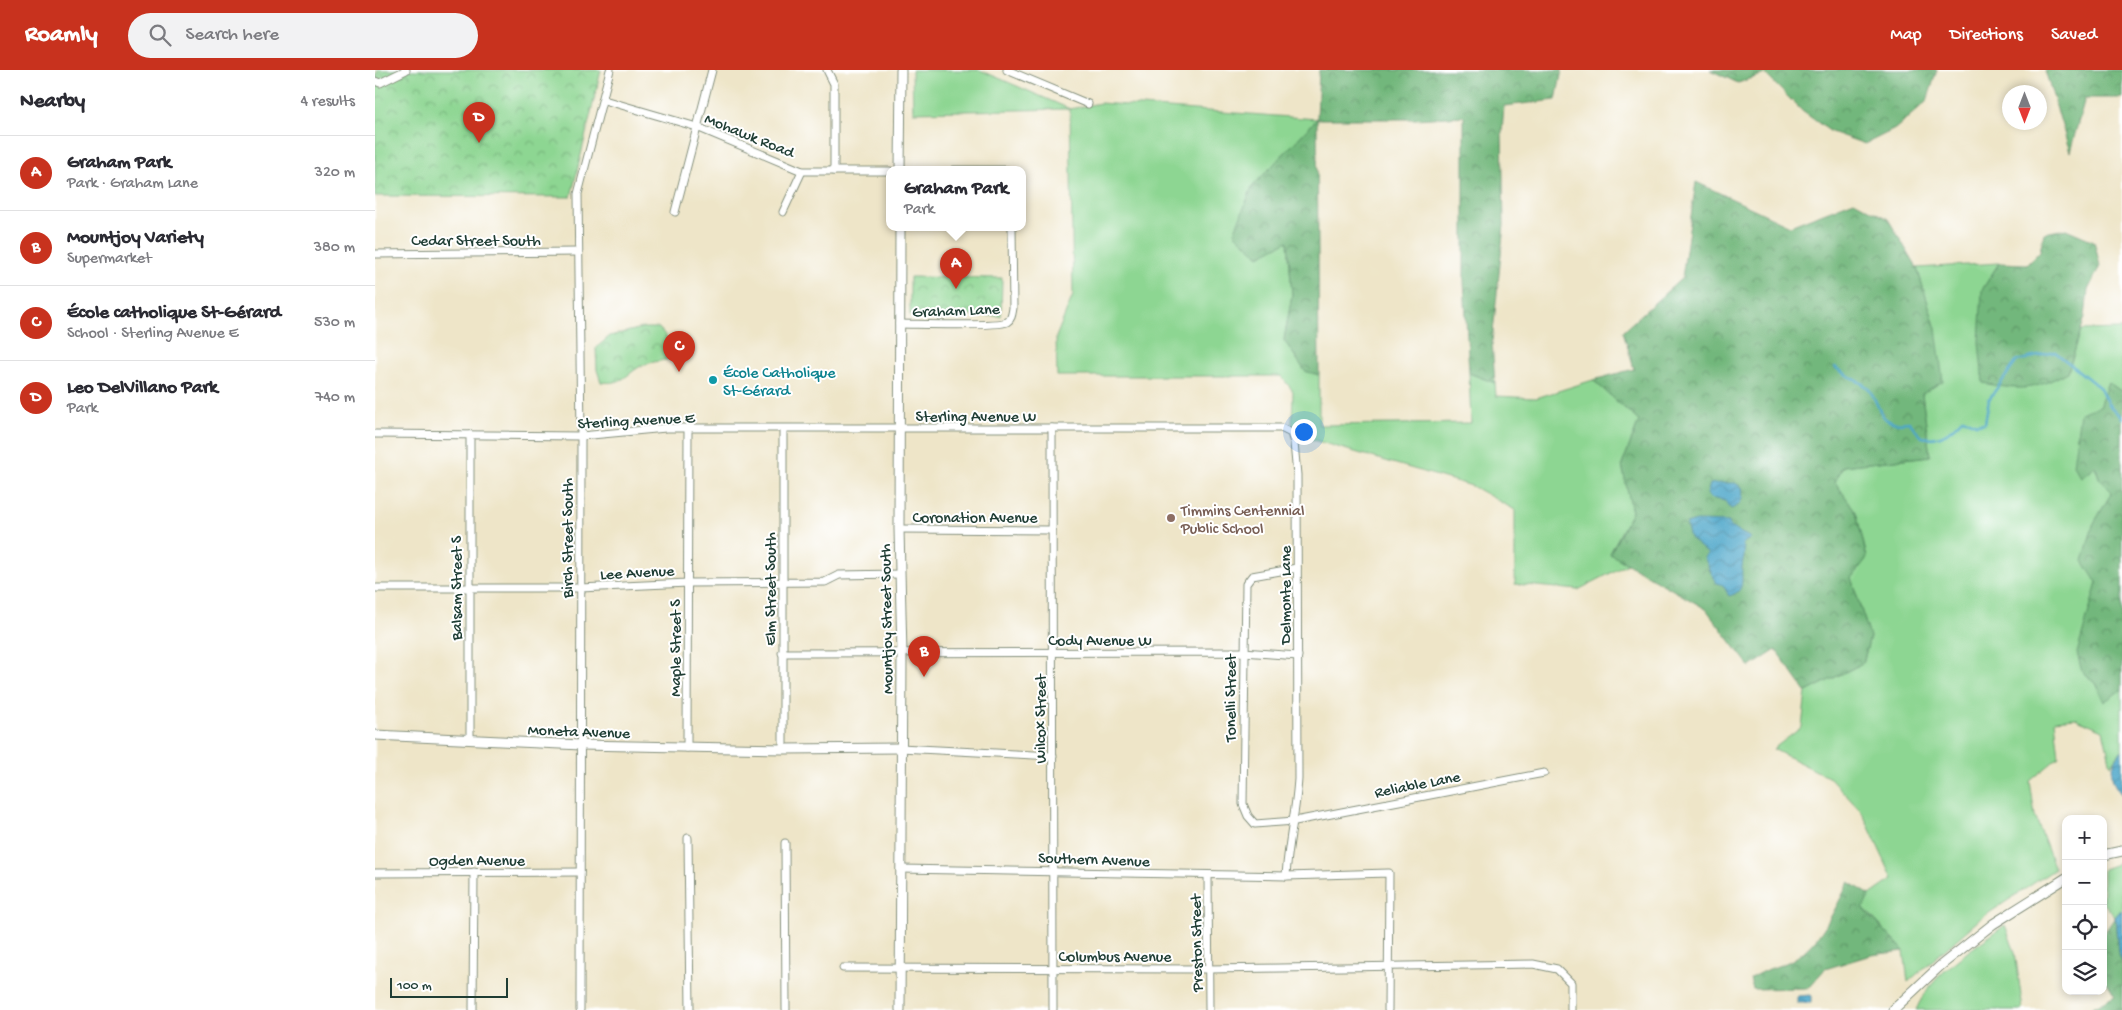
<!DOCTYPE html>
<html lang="en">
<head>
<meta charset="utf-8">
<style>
  :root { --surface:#fff; --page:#f2f2f3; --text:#2b2b33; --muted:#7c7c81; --line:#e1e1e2; --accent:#c8321e }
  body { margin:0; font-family:"Gochi Hand",sans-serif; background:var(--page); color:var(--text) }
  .controls { position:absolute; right:15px; bottom:15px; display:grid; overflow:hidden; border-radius:10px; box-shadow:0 2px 8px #0003 }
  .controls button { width:45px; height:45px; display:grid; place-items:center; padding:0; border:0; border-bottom:1px solid var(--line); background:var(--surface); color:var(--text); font:25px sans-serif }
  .compass { position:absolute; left:1627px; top:15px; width:45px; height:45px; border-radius:50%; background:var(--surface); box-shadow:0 2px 8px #0003; rotate:180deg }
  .scale { position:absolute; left:15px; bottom:12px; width:118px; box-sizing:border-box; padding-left:5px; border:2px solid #1f3d34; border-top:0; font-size:14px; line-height:18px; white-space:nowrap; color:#1f3d34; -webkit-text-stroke:4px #fff; paint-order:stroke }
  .you { position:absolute; left:928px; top:361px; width:18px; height:18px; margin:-12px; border:4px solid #fff; border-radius:50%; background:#1a73e8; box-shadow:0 0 0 8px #1a73e833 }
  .badge { display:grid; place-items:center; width:32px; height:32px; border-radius:50%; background:var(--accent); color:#fff; font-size:16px; font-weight:700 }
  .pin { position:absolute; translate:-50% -41px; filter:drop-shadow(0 1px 2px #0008) }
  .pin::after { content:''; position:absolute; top:26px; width:18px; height:15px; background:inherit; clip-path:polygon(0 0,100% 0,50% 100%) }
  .popup { position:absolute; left:511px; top:96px; width:140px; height:65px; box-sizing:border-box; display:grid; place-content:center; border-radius:10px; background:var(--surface); filter:drop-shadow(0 1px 4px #0005); font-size:16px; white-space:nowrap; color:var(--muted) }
  .popup b { font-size:19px; color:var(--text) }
  .popup::after { content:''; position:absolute; left:50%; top:100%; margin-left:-10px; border:10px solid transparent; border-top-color:var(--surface) }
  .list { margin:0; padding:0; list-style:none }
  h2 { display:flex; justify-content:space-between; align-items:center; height:65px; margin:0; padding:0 20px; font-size:21px }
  h2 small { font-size:16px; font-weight:400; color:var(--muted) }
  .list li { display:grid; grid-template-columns:32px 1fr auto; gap:15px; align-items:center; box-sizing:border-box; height:75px; padding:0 20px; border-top:1px solid var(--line) }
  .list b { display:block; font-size:19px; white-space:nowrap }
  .list p { margin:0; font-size:16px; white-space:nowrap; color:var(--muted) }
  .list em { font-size:16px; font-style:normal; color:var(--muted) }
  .icon { flex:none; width:28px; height:28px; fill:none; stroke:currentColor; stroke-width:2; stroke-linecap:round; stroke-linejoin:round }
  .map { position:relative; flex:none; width:1747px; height:940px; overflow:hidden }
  header { display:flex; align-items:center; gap:30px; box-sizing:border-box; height:70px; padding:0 25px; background:var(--accent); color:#fff }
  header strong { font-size:24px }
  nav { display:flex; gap:28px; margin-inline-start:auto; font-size:18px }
  .search { width:350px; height:45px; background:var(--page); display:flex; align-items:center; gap:12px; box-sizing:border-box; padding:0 18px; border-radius:28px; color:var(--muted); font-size:19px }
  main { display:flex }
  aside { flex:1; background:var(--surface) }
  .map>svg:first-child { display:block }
</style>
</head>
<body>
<header>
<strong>Roamly</strong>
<div class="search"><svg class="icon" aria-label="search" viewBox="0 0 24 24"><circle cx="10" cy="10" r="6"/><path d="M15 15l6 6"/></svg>Search here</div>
<nav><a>Map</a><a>Directions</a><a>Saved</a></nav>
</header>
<main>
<aside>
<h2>Nearby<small>4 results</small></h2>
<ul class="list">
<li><span class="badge">A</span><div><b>Graham Park</b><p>Park · Graham Lane</p></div><em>320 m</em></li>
<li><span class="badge">B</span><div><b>Mountjoy Variety</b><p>Supermarket</p></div><em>380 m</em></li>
<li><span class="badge">C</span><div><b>École catholique St-Gérard</b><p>School · Sterling Avenue E</p></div><em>530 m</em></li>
<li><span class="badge">D</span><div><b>Leo DelVillano Park</b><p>Park</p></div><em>740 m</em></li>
</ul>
</aside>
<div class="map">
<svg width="1747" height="940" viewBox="0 0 1747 940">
  <defs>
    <pattern id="forest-crowns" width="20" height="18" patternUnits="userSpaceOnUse" patternTransform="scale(1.25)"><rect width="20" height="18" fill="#72b77c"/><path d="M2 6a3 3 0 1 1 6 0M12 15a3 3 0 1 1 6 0" fill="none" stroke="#5d9666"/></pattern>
    <pattern id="park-crowns" width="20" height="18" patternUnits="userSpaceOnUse" patternTransform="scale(1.25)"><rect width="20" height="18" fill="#8dd692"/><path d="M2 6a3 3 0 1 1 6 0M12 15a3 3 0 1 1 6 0" fill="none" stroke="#73af78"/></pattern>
    <pattern id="water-waves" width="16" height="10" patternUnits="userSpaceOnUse" patternTransform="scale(1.25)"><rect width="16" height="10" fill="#4ba6c9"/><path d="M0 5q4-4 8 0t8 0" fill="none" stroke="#3e88a4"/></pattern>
  </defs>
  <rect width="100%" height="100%" fill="#fff"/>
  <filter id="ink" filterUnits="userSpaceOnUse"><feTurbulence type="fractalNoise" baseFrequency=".02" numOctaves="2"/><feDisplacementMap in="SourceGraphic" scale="10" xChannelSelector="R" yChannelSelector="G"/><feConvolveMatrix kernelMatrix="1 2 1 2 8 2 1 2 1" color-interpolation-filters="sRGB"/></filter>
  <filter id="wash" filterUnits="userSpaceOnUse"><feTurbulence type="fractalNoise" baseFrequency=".0096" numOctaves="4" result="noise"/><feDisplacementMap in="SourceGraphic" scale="20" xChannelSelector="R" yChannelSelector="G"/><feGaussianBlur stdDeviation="1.12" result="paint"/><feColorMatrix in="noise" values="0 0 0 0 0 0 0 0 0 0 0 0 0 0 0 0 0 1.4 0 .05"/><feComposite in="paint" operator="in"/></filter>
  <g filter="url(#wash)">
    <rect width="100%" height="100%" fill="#eee5c8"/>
    <g fill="#8dd692" stroke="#568a63">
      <path d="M537 0H605L695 39 725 33 942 49 877 117 913 171 917 225 909 270 930 301 944 305V355L1096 353 1094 303 1120 313 1121 326 1161 328 1218 310 1264 351 1247 395 1257 442 1235 483 1253 494 1203 520 1140 514V440L1097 416 928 367 917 357 918 321 906 306H682L681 267 698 225 695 39 538 42Z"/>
      <path d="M1624 193 1607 220 1693 302 1706 260 1747 259V322L1733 312 1724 336 1720 396 1725 410 1737 422 1718 455 1722 513 1714 545 1707 602 1720 612 1729 631 1747 619V680L1736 695 1728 660 1700 648 1680 650 1684 687 1655 711 1660 746 1680 799 1605 849 1533 912 1529 881 1488 837 1495 825 1518 809 1487 742 1455 708 1398 679 1427 657 1431 622 1488 593 1495 567 1476 508 1492 487 1481 442 1460 412 1468 396 1555 386 1547 324 1561 259 1542 198Z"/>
      <path d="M1747 792V839L1740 847 1728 832V799Z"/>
      <path d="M1630 855 1640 882 1648 940H1541C1557 902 1598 879 1630 855Z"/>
    </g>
    <g fill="url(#forest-crowns)" stroke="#487a58">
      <path d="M944 0H1187L1181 30 1129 36 1127 62 1129 155 1117 272 1120 313 1094 303 1089 212V46L1040 49H942L944 305 930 301 909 270 917 225 913 171 884 186 859 163 877 117 942 49Z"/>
      <path d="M1335 0H1562L1552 31 1520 59 1490 74 1456 62 1427 41 1390 4 1363 13Z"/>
      <path d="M1670 0H1747V28H1710L1695 82Z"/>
      <path d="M1321 112 1415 156 1479 131 1513 149 1542 198 1561 259 1568 311 1547 324 1555 386 1468 396 1460 412 1481 442 1492 488 1476 508 1495 567 1488 593 1431 622 1401 580 1375 597 1331 539 1235 484 1257 442 1247 395 1264 351 1218 310 1259 299 1248 261 1307 208Z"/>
      <path d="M1691 159 1719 171 1725 196 1713 220 1710 247 1693 302C1658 321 1647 321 1608 313L1604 272 1607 220 1624 193 1652 194 1665 181 1669 163Z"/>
      <path d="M1733 312 1747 322V619L1729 632 1720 612 1707 602 1702 583 1722 513 1708 491 1718 455 1737 422 1725 410 1720 396 1706 407 1698 395 1705 343 1724 336Z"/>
      <path d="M1474 812 1495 825 1488 838 1529 881 1496 885 1450 899 1433 918 1378 919 1375 909C1390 898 1402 898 1417 890 1446 873 1459 840 1474 812Z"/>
      <path d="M1740 847 1743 882 1747 891V940H1718L1717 937 1740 925 1733 914 1728 912V865Z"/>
    </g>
    <g fill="url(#park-crowns)" stroke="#568a63">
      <path d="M3 0H226L196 127 0 126V7Z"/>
      <path d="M535 207 627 208 626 246 535 245Z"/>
      <path d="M267 258H284L291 266 295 289C286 291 274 292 266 296 250 305 248 315 226 312L222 300 221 278 235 266Z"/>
    </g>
    <g fill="url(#water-waves)" stroke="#35727e">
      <path d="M1345 413H1360L1367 417C1369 427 1367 435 1356 439L1350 431 1335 428 1332 424 1335 414Z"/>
      <path d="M1322 451 1354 452 1355 457 1376 468 1367 474C1372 483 1368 487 1367 497 1366 511 1371 521 1354 526L1348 515 1341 513 1329 487 1333 484 1315 468 1311 454Z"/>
      <path d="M1747 680V725C1732 708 1735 697 1747 680Z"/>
      <path d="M1747 839V891L1743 882 1740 847Z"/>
      <path d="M1436 925V933H1422V926Z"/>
    </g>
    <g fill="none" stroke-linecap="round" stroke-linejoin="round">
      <path stroke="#4ba6c9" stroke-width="2.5" d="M1460 297C1469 305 1489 313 1493 318 1508 338 1501 357 1534 352L1547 367C1566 371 1576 361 1588 348L1601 354 1610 353 1614 329 1642 291 1680 282 1725 318 1733 334 1747 348"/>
    </g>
  </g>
  <g filter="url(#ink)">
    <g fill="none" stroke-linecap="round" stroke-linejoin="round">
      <defs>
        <g id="minor">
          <path d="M452 0 459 14V101"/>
          <path d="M632 0 713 34"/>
          <path d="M0 11 5 13 31 0"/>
          <path d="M229 30 322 57 427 101H515"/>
          <path d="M579 100H632"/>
          <path d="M300 142 337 0"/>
          <path d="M408 142 427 101"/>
          <path d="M0 184 203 182"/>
          <path d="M524 254C542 254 621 257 632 252 637 249 637 243 638 238L637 158"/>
          <path d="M677 358 678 940"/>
          <path d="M0 364 206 366 291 358H906L916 363 919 373 922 405 923 709C921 742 913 773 911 806"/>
          <path d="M524 459 677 460"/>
          <path d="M922 498 877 506 871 514 868 734 873 746 880 754 920 751 1169 703"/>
          <path d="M0 518H205L313 513 450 512 464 505 524 504"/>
          <path d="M407 583 868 582 923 586"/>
          <path d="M95 670V365"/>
          <path d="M312 678 313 358"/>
          <path d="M525 678 678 686"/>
          <path d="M408 679V359"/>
          <path d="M313 768 315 940"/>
          <path d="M410 773 411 940"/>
          <path d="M526 799 911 806 1014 803 1013 940"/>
          <path d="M0 803 205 802"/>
          <path d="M833 806 834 940"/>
          <path d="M468 898 834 899 1158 894 1182 899 1196 913V940"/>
          <path d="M98 940 99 802"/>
          <path d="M205 940 206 366 203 124 235 0"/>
        </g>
        <g id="tertiary">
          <path d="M525 100 526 0"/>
          <path d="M0 665 206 675 408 679 525 678"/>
          <path d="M1728 785 1747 781"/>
          <path d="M525 940 527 584 524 459 525 158"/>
          <path d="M1518 940 1565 896 1618 854 1691 808"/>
        </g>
      </defs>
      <use href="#minor" stroke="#86917e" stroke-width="9"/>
      <use href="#tertiary" stroke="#86917e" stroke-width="11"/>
      <use href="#minor" stroke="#fff" stroke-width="7"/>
      <use href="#tertiary" stroke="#fff" stroke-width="9"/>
    </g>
  </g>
  <circle fill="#0f9aa8" stroke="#fff" stroke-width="2" cx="338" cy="310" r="5"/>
  <circle fill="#8d6e63" stroke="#fff" stroke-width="2" cx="796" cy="448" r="5"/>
  <g text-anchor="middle" stroke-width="4" stroke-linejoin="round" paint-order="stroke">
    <g font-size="16" fill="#1f3d34" stroke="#fff">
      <text transform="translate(375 64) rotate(22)" y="6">Mohawk Road</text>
      <text x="101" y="175">Cedar Street South</text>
      <text transform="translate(581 239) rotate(-2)" y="6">Graham Lane</text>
      <text x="601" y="351">Sterling Avenue W</text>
      <text transform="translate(261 349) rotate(-3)" y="6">Sterling Avenue E</text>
      <text x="600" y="452">Coronation Avenue</text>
      <text transform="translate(191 468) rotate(-90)" y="6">Birch Street South</text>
      <text transform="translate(262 501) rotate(-3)" y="6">Lee Avenue</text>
      <text transform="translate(80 518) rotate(-90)" y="6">Balsam Street S</text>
      <text transform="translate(394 519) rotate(-90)" y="6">Elm Street South</text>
      <text transform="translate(909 525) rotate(-90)" y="6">Delmonte Lane</text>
      <text transform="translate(510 549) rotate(-91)" y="6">Mountjoy Street South</text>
      <text x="725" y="575">Cody Avenue W</text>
      <text transform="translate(299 578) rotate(-90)" y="6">Maple Street S</text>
      <text transform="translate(854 628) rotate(-90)" y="6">Tonelli Street</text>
      <text transform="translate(664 649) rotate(-90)" y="6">Wilcox Street</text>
      <text transform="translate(204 660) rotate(2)" y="6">Moneta Avenue</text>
      <text transform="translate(1042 713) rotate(-11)" y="6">Reliable Lane</text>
      <text transform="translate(719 788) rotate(2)" y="6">Southern Avenue</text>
      <text x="102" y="795">Ogden Avenue</text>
      <text transform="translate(820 873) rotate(-91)" y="6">Preston Street</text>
      <text x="740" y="891">Columbus Avenue</text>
    </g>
    <g font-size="16" fill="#0d838f" stroke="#fff" text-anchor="start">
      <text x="348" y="307">École Catholique<tspan x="348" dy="18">St-Gérard</tspan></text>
    </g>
    <g font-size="16" fill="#785e54" stroke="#fff" text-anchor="start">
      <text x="806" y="445">Timmins Centennial<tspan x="806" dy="18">Public School</tspan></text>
    </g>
  </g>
</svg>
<div class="controls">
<button>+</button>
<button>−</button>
<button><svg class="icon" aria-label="locate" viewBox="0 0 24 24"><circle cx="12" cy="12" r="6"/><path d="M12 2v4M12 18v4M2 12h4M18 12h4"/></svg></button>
<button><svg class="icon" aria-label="layers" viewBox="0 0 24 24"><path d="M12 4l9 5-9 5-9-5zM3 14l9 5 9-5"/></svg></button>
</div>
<svg class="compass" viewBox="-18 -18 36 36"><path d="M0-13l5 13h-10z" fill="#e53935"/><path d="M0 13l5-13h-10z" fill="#7c7c81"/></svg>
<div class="scale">100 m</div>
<div class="you"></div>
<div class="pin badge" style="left:581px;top:219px">A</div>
<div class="popup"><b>Graham Park</b>Park</div>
<div class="pin badge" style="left:549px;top:607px">B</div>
<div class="pin badge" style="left:304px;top:302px">C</div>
<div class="pin badge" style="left:104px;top:73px">D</div>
</div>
</main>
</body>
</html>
